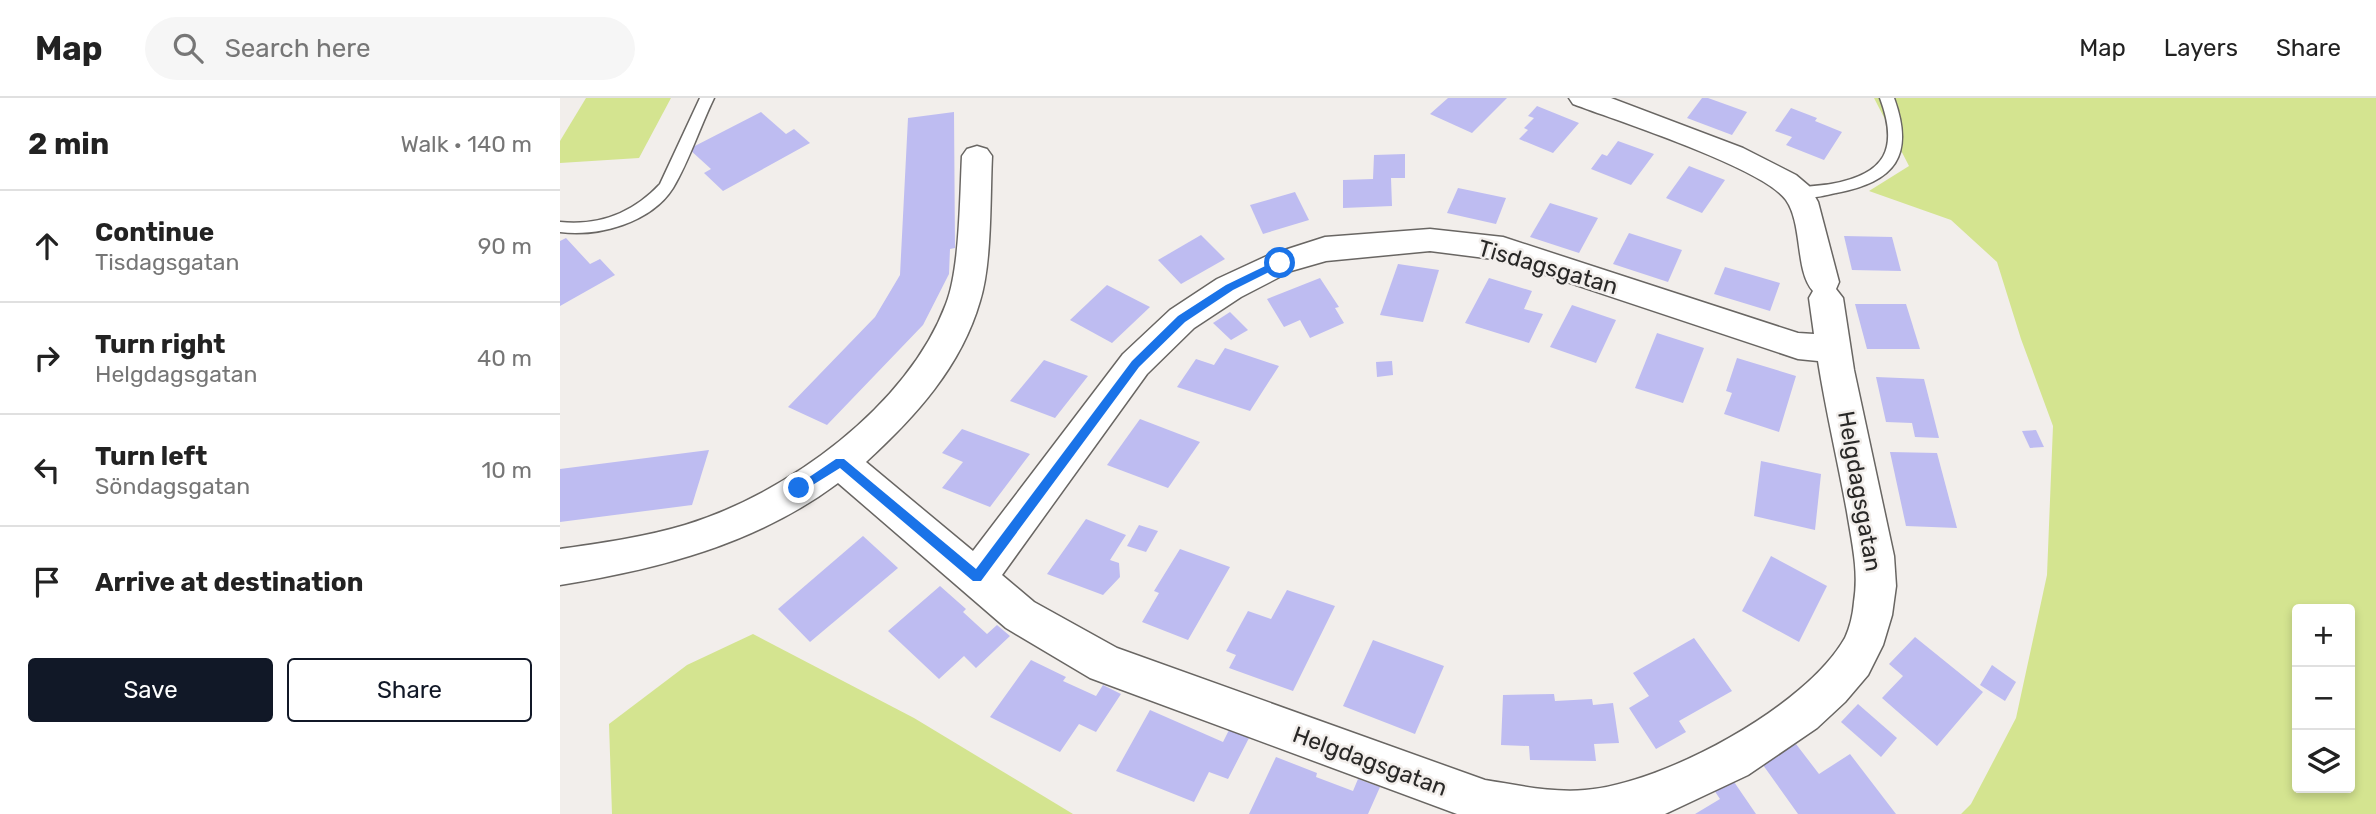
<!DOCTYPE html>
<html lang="en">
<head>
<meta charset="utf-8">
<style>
  :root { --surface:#fff; --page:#f6f6f6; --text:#222; --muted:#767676; --line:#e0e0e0; --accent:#111827 }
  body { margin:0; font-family:Rubik,sans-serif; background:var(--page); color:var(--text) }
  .controls { position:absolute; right:21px; bottom:21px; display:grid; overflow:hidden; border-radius:7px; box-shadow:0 4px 10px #0003 }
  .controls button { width:63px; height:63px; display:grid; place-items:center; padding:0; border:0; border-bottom:2px solid var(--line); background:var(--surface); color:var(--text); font:35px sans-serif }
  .stop { position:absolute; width:21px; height:21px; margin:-16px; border:5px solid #1a73e8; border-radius:50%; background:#fff }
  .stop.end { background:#1a73e8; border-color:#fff; box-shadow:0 2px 7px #0008 }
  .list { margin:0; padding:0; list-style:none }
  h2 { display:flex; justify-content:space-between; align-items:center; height:91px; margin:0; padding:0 28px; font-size:30px }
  h2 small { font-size:23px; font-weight:400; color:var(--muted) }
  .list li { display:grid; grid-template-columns:46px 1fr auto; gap:21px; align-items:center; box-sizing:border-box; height:112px; padding:0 28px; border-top:2px solid var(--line) }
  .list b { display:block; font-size:26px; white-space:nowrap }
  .list p { margin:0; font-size:23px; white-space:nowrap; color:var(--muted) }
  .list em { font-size:23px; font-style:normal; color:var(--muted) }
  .actions { display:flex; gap:14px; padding:21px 28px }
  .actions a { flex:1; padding:16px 0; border:2px solid var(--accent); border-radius:7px; text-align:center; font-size:24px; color:var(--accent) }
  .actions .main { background:var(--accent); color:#fff }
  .icon { flex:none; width:38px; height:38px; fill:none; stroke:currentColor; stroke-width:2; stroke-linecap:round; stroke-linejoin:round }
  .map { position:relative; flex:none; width:1816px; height:716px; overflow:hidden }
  header { display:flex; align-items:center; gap:42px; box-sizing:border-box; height:98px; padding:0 35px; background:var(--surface); border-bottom:2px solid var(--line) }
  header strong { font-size:33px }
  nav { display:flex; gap:38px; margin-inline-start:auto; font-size:24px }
  .search { width:490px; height:63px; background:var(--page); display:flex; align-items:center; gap:18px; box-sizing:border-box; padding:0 24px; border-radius:38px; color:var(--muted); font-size:26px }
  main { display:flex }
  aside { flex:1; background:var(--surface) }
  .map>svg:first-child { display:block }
</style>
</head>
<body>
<header>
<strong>Map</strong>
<div class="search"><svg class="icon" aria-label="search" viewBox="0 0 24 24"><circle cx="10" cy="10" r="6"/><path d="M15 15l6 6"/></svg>Search here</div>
<nav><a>Map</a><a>Layers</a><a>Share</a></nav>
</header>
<main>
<aside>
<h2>2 min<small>Walk · 140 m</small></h2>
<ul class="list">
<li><svg class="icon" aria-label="ahead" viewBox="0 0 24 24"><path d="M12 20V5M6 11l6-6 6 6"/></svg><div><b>Continue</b><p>Tisdagsgatan</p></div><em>90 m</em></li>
<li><svg class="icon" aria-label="right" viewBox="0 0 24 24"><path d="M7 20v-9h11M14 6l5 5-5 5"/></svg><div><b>Turn right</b><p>Helgdagsgatan</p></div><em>40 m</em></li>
<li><svg class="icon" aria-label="left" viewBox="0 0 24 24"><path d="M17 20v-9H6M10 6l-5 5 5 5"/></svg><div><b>Turn left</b><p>Söndagsgatan</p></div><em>10 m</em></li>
<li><svg class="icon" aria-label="arrive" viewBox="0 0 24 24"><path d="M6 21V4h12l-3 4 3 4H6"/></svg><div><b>Arrive at destination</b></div></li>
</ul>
<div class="actions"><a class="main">Save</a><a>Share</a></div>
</aside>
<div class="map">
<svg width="1816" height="716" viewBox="0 0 1816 716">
  <rect width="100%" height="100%" fill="#f2eeeb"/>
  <g fill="#d4e490" fill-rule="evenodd">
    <path d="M26 0H111L79 60 0 65V43Z"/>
    <path d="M1314 0H1816V716H1401L1411 706 1456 620 1487 477 1493 328 1461 241 1437 164 1391 122 1309 93 1349 68ZM1737 511H1790V690H1737Z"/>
    <path d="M193 536 354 620 513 716H52L49 626 127 567Z"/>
  </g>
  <g fill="#bebcf1">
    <path d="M888 0H947L912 35 870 16Z"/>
    <path d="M1142 0H1148L1187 14 1172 37 1127 20Z"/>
    <path d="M977 8 1019 25 993 55 959 41 968 32 964 30 974 20 968 18Z"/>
    <path d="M1231 10 1257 20 1255 23 1282 34 1264 62 1226 47 1232 39 1215 33Z"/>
    <path d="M201 14 226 36 234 31 250 45 163 93 144 75 151 71 129 51Z"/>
    <path d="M394 14 395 150 390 151 389 176 363 227 267 327 228 309 315 219 340 177 348 20Z"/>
    <path d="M1058 43 1094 56 1071 87 1031 71 1042 56 1047 58Z"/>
    <path d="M845 56V80H831L832 108 783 110V82L813 81 814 57Z"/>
    <path d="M1129 68 1165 82 1142 115 1106 100Z"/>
    <path d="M898 90 946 100 936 126 887 115Z"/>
    <path d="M735 94 749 122 703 136 690 107Z"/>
    <path d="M990 105 1038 120 1019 155 970 139Z"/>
    <path d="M1069 135 1122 152 1108 184 1053 166Z"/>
    <path d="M641 137 665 161 621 186 598 162Z"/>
    <path d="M1284 138 1332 139 1341 173 1292 172Z"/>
    <path d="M6 140 30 166 40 161 55 177 0 208V143Z"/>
    <path d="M838 166 879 172 863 224 820 217Z"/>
    <path d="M1165 169 1220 185 1210 213 1154 196Z"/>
    <path d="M760 180 779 209 775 210 784 225 750 240 740 222 724 229 707 201Z"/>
    <path d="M929 180 972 193 964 211 983 216 969 245 905 225Z"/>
    <path d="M547 187 590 209 552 245 510 222Z"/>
    <path d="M1295 206H1346L1360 251H1307Z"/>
    <path d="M1012 207 1056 222 1036 265 990 249Z"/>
    <path d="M670 214 688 232 671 242 653 225Z"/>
    <path d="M1097 235 1144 250 1123 305 1075 290Z"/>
    <path d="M665 250 719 268 690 313 617 289 636 261 654 267Z"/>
    <path d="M1177 260 1236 278 1219 334 1164 316 1172 295 1166 293Z"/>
    <path d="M484 262 528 278 495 320 450 303Z"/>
    <path d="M832 263 833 277 817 279 816 264Z"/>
    <path d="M1316 279 1364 281 1379 340 1355 339 1352 325 1326 324Z"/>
    <path d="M580 321 640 344 608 390 547 367Z"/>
    <path d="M402 331 470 356 430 409 382 390 403 364 382 355Z"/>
    <path d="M1476 332 1484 349 1470 350 1462 333Z"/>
    <path d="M149 352 132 407 0 424V371Z"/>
    <path d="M1330 354 1377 355 1397 430 1346 428Z"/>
    <path d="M1201 363 1261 376 1255 432 1194 418Z"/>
    <path d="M526 421 566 437 550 462 559 465 560 479 543 497 487 476Z"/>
    <path d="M579 427 598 433 586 454 567 448Z"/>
    <path d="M303 438 338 470 250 544 218 511Z"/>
    <path d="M620 451 670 469 628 542 582 524 599 495 594 493Z"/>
    <path d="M1211 458 1267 488 1239 544 1182 513Z"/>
    <path d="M380 488 406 511 403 514 427 536 437 527 450 538 416 570 404 558 379 581 328 533Z"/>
    <path d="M727 492 775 508 733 593 669 570 676 557 666 553 688 513 711 521Z"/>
    <path d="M1355 539 1423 594 1377 648 1322 600 1343 578 1329 566Z"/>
    <path d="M1134 540 1172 593 1119 623 1126 634 1096 651 1069 610 1089 598 1073 575Z"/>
    <path d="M813 542 884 568 855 636 783 608Z"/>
    <path d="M471 562 506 579 503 583 536 598 543 587 561 596 536 634 519 626 500 654 430 619Z"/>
    <path d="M1432 567 1456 584 1445 603 1420 587Z"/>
    <path d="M994 596 995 603 1032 601 1033 607 1053 605 1059 645 1034 646 1036 663 970 662 969 648 941 647 943 597Z"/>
    <path d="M1298 606 1337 640 1321 659 1281 624Z"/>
    <path d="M590 612 663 644 669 632 689 640 668 681 649 674 634 704 556 673Z"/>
    <path d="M1236 646 1259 676 1290 656 1336 716H1238L1203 667Z"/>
    <path d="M716 659 757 675 756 679 793 693 798 681 820 689 808 716H689Z"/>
    <path d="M1170 678 1196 716H1135L1160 701 1152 689Z"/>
  </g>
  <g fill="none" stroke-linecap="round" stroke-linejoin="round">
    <defs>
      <g id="service">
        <path d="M140 0H154C140 29 129 63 113 90 91 125 38 139 0 134V124C39 128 73 115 100 86Z"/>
        <path d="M1320 0H1334C1355 58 1335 84 1276 95 1263 98 1246 102 1233 99L1231 95 1233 91C1245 88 1259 88 1271 86 1326 76 1339 51 1320 0Z"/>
      </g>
      <path id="minor" d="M1009 0H1051L1183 50 1236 77 1249 88 1258 104 1279 184 1276 191 1283 200 1294 272 1334 458 1336 488 1332 517 1323 547 1308 577 1285 604 1257 630 1188 677 1105 716H897L530 580 446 530 278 385C196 446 100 471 0 487V451C42 445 85 439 125 427 227 396 348 308 386 206 400 171 400 97 402 58L407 51 417 48 427 51 432 58C430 99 432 165 420 203 401 269 355 319 306 364L413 453 563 256 610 212 657 181 709 157 765 139 870 131 943 139 1238 235 1254 236 1249 200 1253 193C1235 174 1243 126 1226 102 1204 70 1055 22 1013 6ZM870 153 941 162 1238 261 1258 263C1266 314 1278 364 1287 414 1292 445 1299 473 1294 504 1293 516 1290 529 1285 540 1246 609 1103 686 1025 692 992 695 957 687 925 682L557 550 474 504 442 477 587 276 634 230 681 199 731 173 766 163Z"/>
    </defs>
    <use href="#service" stroke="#696663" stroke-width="3"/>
    <use href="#minor" stroke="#696663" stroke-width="3"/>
    <use href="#service" fill="#fff" fill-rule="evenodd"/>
    <use href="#minor" fill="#fff" fill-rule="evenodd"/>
  </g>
  <path fill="#1a73e8" d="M720 161 723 162V167L673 192 625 224 579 269 421 483H413L280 370 243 393H235L233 390 276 361H284L416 471 572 263 618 218 666 187Z"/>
  <g text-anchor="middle" stroke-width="5" stroke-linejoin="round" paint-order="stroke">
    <g font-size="23" fill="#292827" stroke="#f2eeeb">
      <text transform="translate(988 169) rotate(16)" y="8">Tisdagsgatan</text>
      <text transform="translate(1300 393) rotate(80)" y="8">Helgdagsgatan</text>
      <text transform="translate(810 663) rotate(20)" y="8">Helgdagsgatan</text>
    </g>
  </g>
</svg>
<div class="controls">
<button>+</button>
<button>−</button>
<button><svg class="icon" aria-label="layers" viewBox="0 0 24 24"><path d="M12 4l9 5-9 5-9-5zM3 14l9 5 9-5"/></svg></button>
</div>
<div class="stop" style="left:720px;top:165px"></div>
<div class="stop end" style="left:239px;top:390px"></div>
</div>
</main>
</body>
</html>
